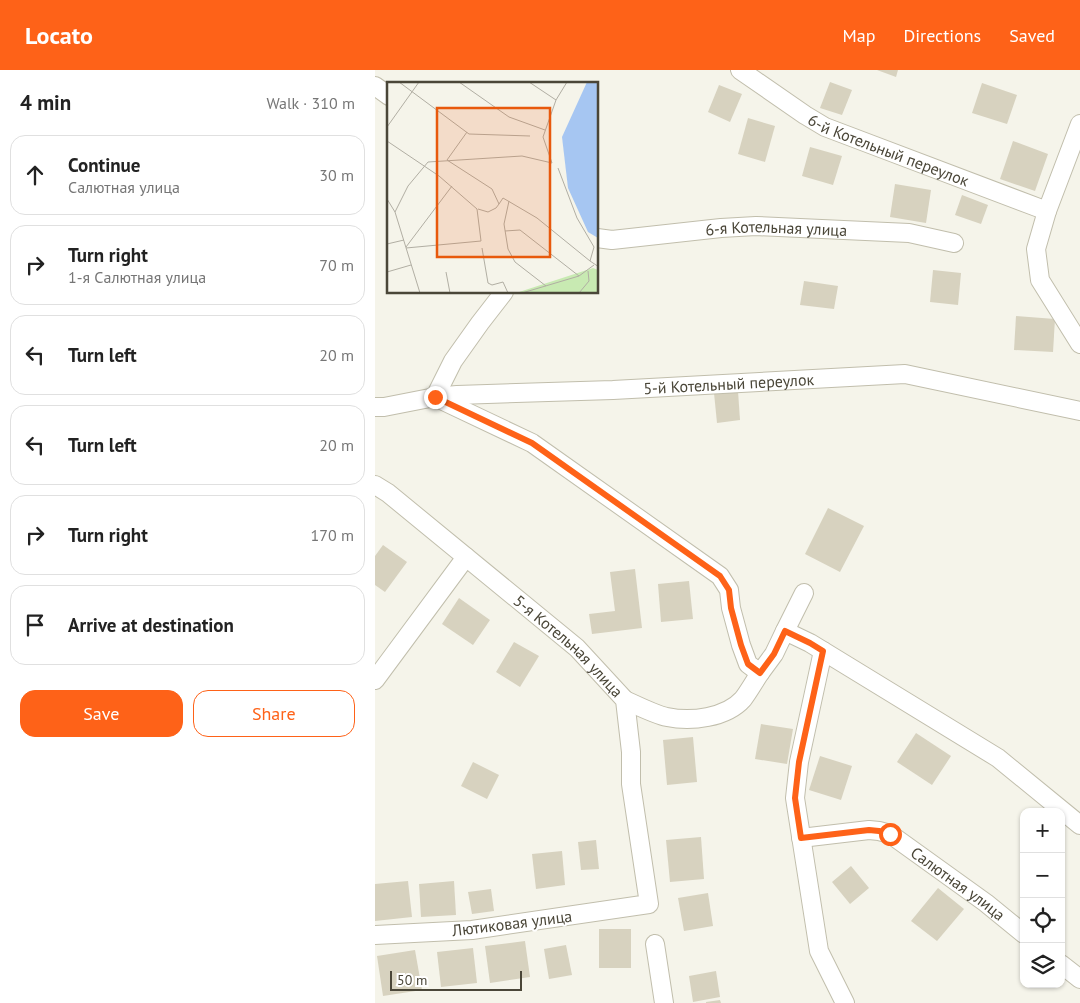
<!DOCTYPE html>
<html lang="en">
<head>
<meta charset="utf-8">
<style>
  :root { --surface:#fff; --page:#f2f2f2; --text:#222; --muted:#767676; --line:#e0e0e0; --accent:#fe6218 }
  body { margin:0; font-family:"PT Sans",sans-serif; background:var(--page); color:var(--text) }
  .controls { position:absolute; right:15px; bottom:15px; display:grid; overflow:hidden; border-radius:10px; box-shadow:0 1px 4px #0004 }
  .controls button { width:45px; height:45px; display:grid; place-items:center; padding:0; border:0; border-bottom:1px solid var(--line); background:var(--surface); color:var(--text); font:25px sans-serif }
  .scale { position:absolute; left:15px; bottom:12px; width:132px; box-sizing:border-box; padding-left:5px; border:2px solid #4a4638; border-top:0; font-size:14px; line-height:18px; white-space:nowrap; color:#4a4638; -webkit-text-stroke:4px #fff; paint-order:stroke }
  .stop { position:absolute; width:15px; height:15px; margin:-11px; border:4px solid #fe6218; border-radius:50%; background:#fff }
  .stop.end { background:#fe6218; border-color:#fff; box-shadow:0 1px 5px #0008 }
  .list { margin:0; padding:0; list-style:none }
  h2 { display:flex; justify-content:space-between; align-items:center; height:65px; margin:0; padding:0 20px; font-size:21px }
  h2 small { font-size:16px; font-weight:400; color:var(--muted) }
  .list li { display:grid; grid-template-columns:32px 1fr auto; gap:15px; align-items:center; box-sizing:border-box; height:80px; margin:0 10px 10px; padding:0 10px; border:1px solid var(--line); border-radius:15px }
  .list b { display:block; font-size:19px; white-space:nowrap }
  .list p { margin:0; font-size:16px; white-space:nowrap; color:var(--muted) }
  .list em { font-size:16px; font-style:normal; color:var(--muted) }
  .actions { display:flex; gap:10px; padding:15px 20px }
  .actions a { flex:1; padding:11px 0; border:1px solid var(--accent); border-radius:15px; text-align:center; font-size:18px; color:var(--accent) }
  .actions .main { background:var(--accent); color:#fff }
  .icon { flex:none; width:28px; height:28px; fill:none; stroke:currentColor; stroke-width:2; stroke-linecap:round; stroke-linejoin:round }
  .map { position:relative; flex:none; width:705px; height:933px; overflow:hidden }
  header { display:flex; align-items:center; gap:30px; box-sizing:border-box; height:70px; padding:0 25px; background:var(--accent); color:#fff }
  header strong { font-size:24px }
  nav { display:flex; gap:28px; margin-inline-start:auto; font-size:18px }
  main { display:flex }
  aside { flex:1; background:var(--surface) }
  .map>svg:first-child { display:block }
</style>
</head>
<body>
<header>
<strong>Locato</strong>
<nav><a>Map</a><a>Directions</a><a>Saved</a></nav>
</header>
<main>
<aside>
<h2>4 min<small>Walk · 310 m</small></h2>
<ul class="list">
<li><svg class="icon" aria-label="ahead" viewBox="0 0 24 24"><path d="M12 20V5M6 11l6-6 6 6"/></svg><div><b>Continue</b><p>Салютная улица</p></div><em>30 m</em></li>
<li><svg class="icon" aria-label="right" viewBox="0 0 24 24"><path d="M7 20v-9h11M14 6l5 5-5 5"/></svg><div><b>Turn right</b><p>1-я Салютная улица</p></div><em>70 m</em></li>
<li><svg class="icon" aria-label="left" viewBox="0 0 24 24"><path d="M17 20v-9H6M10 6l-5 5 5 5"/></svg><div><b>Turn left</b></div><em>20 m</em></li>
<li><svg class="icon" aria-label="left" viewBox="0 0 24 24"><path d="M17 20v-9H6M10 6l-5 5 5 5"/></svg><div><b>Turn left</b></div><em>20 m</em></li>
<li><svg class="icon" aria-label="right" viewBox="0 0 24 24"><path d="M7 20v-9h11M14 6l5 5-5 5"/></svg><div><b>Turn right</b></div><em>170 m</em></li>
<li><svg class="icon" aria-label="arrive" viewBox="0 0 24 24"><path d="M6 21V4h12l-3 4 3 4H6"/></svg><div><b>Arrive at destination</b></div></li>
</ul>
<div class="actions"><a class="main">Save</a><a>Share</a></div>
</aside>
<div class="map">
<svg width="705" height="933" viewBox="0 0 705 933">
  <rect width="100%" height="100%" fill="#f5f4ea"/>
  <g fill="#d7d2bf">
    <path d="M502 0H523L521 7Z"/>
    <path d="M455 12 477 20 467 45 445 38Z"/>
    <path d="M607 13 642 25 632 54 597 43Z"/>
    <path d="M344 15 367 24 355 52 333 42Z"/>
    <path d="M373 48 400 56 390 92 363 84Z"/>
    <path d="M638 71 673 84 660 121 625 109Z"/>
    <path d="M435 77 467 86 458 115 427 106Z"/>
    <path d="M520 114 556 120 551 153 515 147Z"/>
    <path d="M587 125 613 135 606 154 580 145Z"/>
    <path d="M558 200 586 203 583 235 555 232Z"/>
    <path d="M429 211 463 216 459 239 425 235Z"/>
    <path d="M641 246 680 249 678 282 639 280Z"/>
    <path d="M363 321 365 350 342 353 339 323Z"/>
    <path d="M453 438 489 456 465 502 430 484Z"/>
    <path d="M8 475 32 492 10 522 0 515V486Z"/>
    <path d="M260 499 267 558 217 564 214 544 240 541 235 502Z"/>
    <path d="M314 511 318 549 286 552 283 514Z"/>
    <path d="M84 528 115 550 98 575 67 554Z"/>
    <path d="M139 572 164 586 145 617 121 602Z"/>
    <path d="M386 654 418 659 412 694 380 689Z"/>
    <path d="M541 663 576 686 557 715 522 692Z"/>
    <path d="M318 667 322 712 292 715 288 670Z"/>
    <path d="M445 686 477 696 466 730 434 720Z"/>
    <path d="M98 692 124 705 112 729 86 716Z"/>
    <path d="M326 767 329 809 295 812 291 770Z"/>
    <path d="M221 770 224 799 206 800 203 772Z"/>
    <path d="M187 781 190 815 161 819 157 784Z"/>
    <path d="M476 796 494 818 475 834 457 812Z"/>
    <path d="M33 811 37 847 0 851V814Z"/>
    <path d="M79 811 81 845 46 847 44 814Z"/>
    <path d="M563 818 589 839 562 871 536 851Z"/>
    <path d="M116 819 119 841 97 844 93 822Z"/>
    <path d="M333 823 338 856 309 861 303 828Z"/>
    <rect x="224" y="859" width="32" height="39"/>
    <path d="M150 871 155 907 115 913 110 876Z"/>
    <path d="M191 875 197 905 174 909 169 879Z"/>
    <path d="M98 878 102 913 66 917 62 882Z"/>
    <path d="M40 880 47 920 8 926 2 886Z"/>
    <path d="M341 901 345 927 318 932 314 906Z"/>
    <path d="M345 930 346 933H331V932Z"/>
  </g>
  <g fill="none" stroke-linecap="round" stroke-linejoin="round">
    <defs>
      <g id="minor">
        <path id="s1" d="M365 0 430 45 450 57 672 141"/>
        <path d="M0 16 14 26"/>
        <path d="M705 54 672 141 661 179 665 210 705 274"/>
        <path id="s2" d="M222 168 237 170 346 158 381 156 534 163 579 173"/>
        <path d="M129 222 105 253 78 291 60 327 157 373 345 506 354 520 356 538 366 575 373 594 385 603C379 612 374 621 368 629 351 648 316 652 292 647 281 645 261 635 250 630"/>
        <path id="s3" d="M0 337H9L60 327 82 325 238 320 530 304 705 341"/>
        <path id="s4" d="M0 415 13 423 202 578 250 630 256 682V714L274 834 97 860 0 865"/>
        <path d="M410 561 429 523"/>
        <path d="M448 581 424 692 420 728 444 881 470 933"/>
        <path d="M385 603 399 584 410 561 435 573 623 688 705 755"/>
        <path d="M0 610 91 487"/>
        <path id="s5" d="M426 768 494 760 504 761 515 764 611 833 649 864"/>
        <path d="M280 874 289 933"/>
        <path d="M686 894 705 909"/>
      </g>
    </defs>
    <use href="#minor" stroke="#c1beac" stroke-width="20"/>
    <use href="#minor" stroke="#fff" stroke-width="18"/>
  </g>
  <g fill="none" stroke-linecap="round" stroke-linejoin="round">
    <path stroke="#fe6218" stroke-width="6" d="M60 327 157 373 345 506 354 520 356 538 366 575 373 594 385 603 399 584 410 561 435 573 448 581 424 692 420 728 426 768 494 760 504 761 515 764"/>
  </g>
  <g text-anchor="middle" stroke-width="4" stroke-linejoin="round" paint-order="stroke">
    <g font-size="16" fill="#4a4638" stroke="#fff">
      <text dy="6" stroke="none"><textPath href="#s1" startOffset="170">6-й Котельный переулок</textPath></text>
      <text dy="6" stroke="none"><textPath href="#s2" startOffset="180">6-я Котельная улица</textPath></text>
      <text dy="6" stroke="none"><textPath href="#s3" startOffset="355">5-й Котельный переулок</textPath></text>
      <text dy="6" stroke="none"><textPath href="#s4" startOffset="252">5-я Котельная улица</textPath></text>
      <text dy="6" stroke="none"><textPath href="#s5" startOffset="174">Салютная улица</textPath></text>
      <text transform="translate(137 853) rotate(-7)" y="6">Лютиковая улица</text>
    </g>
  </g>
  <g transform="translate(12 12)">
    <rect width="211" height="211" fill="#f5f4ea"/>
    <path d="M206 186 211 188V211H129Z" fill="#c8eab2"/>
    <path d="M200 0H211V156L201 150 181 106 175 55Z" fill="#a6c6f2"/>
    <path fill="none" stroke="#b1aea3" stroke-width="1" d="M12 0 82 52 143 54M72 0 122 35 158 48M142 0 169 18M0 45 32 0M80 50 60 78 105 107 112 122 109 126 101 130 91 127M0 59 52 94 90 127 94 159 19 166M171 86 190 136 207 165 203 179 212 185M0 117 8 130 33 211M122 119 117 142 121 167 128 180 159 204M112 122 116 116 150 136 203 179M8 130 21 104 41 80 135 74 165 81 156 55 169 18 180 0M118 149 133 148 192 194M0 162 17 158M19 165 65 104M95 166 101 201 105 203 116 200 121 211M0 190 24 183M59 190 63 211M135 211 192 194 207 183M192 211 202 199 201 189"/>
    <path fill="#e8590c" fill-opacity="0.15" stroke="#e8590c" stroke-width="2.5" d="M50 26H163V175H50Z"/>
    <rect width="211" height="211" fill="none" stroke="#4a4638" stroke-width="2.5"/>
  </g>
</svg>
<div class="controls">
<button>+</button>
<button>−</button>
<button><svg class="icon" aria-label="locate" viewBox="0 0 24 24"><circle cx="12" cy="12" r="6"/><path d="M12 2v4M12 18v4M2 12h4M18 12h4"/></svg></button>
<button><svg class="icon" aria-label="layers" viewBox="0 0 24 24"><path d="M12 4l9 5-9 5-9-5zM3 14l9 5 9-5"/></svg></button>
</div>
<div class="scale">50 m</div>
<div class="stop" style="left:515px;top:764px"></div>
<div class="stop end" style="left:60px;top:327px"></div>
</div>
</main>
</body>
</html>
